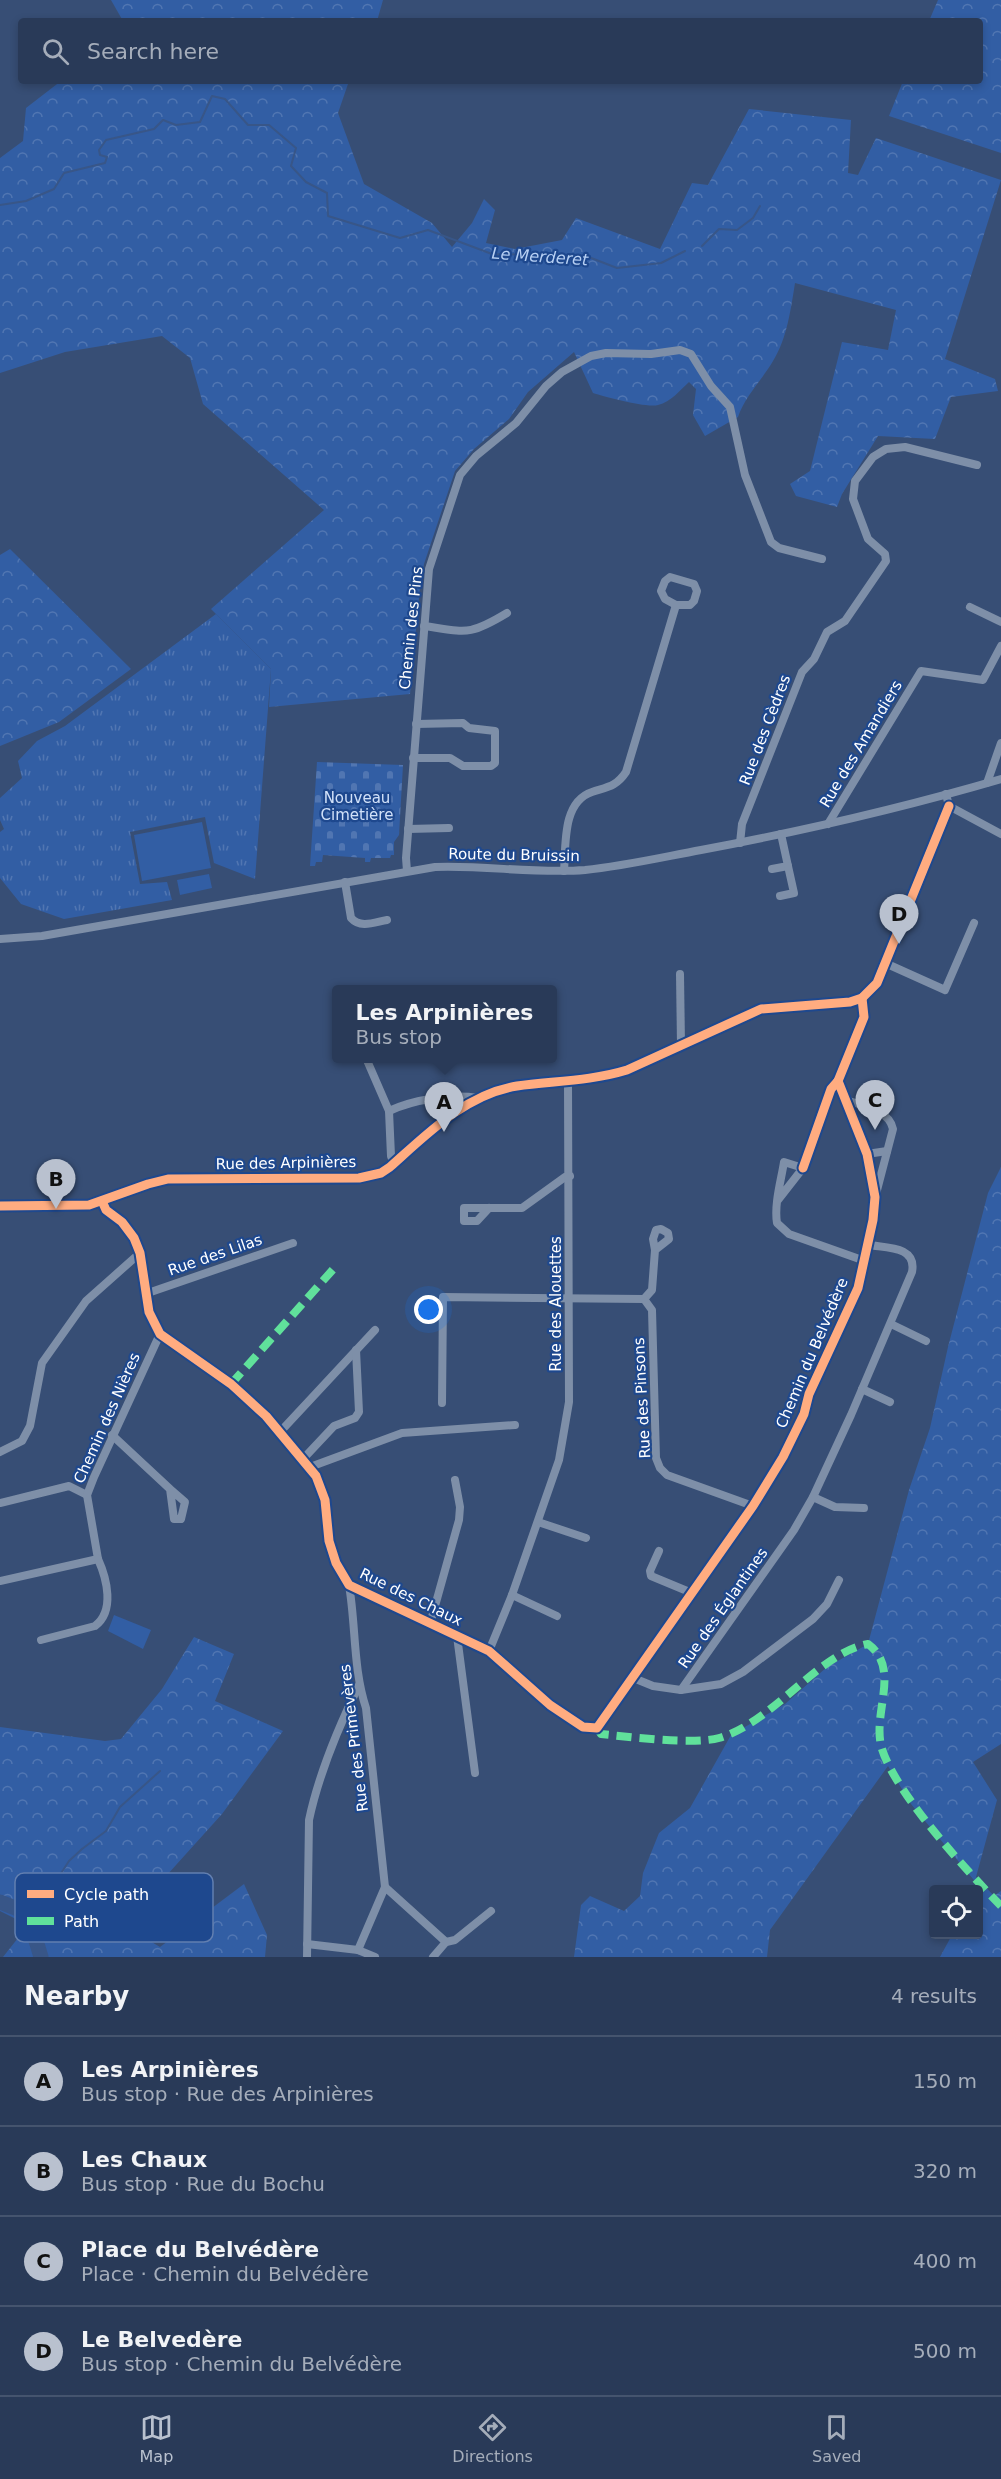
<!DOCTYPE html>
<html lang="en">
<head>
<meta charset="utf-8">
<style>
  :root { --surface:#293a58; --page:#31415e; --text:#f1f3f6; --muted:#a5adba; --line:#45546e; --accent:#b9c1cf }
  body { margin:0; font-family:"DejaVu Sans",sans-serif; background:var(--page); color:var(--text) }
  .controls { position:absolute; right:18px; bottom:18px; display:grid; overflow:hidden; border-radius:6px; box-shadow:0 3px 9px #0003 }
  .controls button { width:54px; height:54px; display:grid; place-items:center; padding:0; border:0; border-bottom:2px solid var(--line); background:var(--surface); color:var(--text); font:30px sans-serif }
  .you { position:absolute; left:429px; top:1310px; width:21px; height:21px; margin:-15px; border:4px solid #fff; border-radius:50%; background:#1a73e8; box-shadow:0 0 0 9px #1a73e833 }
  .badge { display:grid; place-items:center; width:39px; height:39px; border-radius:50%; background:var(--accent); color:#111; font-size:20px; font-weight:700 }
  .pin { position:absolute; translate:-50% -50px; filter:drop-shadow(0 2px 3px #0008) }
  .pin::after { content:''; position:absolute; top:32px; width:21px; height:18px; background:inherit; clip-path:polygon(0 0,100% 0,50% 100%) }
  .popup { position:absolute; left:332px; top:985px; width:225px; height:78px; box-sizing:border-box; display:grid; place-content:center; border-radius:6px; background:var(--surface); filter:drop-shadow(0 2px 4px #0005); font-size:20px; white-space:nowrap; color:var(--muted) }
  .popup b { font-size:22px; color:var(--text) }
  .popup::after { content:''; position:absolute; left:50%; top:100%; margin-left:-12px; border:12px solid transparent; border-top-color:var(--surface) }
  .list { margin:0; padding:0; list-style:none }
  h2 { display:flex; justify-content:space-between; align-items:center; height:78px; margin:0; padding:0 24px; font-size:26px }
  h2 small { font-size:20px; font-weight:400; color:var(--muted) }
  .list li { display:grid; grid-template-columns:39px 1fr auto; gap:18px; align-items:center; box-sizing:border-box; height:90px; padding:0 24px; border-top:2px solid var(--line) }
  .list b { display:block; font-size:22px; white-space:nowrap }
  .list p { margin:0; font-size:20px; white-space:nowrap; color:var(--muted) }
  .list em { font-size:20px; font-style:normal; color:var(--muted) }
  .icon { flex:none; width:33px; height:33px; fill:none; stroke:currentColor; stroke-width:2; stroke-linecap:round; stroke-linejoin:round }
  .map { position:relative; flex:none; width:1001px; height:1957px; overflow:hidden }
  .search { position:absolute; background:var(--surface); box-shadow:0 3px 9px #0003; left:18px; right:18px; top:18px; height:66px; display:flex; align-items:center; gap:15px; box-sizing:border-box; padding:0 21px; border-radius:6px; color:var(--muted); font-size:22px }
  .sheet { height:438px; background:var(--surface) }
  nav { display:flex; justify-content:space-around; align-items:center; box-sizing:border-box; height:84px; border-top:2px solid var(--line); background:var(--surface); font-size:16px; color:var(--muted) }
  nav a { display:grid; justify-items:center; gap:3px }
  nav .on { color:var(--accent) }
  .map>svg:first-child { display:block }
</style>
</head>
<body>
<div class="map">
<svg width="1001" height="1957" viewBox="0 0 1001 1957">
  <defs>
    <pattern id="grass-tufts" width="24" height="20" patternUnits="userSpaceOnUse" patternTransform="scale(1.5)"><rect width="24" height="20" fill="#325ea4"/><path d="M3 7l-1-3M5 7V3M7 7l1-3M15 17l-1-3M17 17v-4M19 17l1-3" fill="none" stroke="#5176b2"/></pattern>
    <pattern id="forest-crowns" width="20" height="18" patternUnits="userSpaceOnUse" patternTransform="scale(1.5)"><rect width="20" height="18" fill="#325ea4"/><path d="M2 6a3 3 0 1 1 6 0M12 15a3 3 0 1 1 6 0" fill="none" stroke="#5176b2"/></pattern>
    <pattern id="cemetery-stones" width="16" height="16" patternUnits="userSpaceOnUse" patternTransform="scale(1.5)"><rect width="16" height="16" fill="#325ea4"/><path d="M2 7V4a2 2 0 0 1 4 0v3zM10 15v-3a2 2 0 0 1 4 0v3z" fill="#5176b2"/></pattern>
  </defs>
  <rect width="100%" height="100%" fill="#374e75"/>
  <path fill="url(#grass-tufts)" d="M216 614 271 669 255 879 214 863 205 817 130 832 140 884 167 882 172 900 64 919 21 904 0 878V832L4 829 0 820V798L22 778 18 761 37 741 65 726Z"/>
  <g fill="url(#forest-crowns)">
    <path d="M111 0H383L377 21H123Z"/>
    <path d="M938 0H1001V153L889 116 903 81H980V21H929Z"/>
    <path d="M61 81H349L338 113 364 184 432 223 452 247 472 223 484 199 495 210 486 243 515 249 562 240 576 218 660 249 692 183 708 185 749 109 851 120 848 173 858 175 876 138 1001 180 945 359 995 379 998 391 951 397 935 439 878 436 842 494 837 507 796 496 790 484 810 471 842 342 888 350 896 310 795 283C791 308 787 339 773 361 762 380 745 396 738 417L705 436 693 415 696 389 689 382C680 390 671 402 658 405 646 408 606 397 593 393L574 352 528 392 509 419 474 449 455 471 424 564 420 587 410 694 269 707 271 669 211 609 324 510 203 404 190 358 162 336 65 352 0 373V158L23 141 26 108Z"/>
    <path d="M10 549 131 669 59 722 0 746V555Z"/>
    <path d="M1001 1167V1744L973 1762 997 1800 976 1877 994 1896 1001 1891V1957H940L952 1935 978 1934V1890L976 1889 978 1885 911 1804 888 1766 770 1930 767 1957H574L581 1905 590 1896 624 1911 640 1896 643 1873 659 1833 690 1808 731 1735 785 1704 827 1667 868 1644 909 1490 930 1428 948 1347 988 1193Z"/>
    <path d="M194 1637 234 1654 215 1701 283 1731 222 1814 130 1916 145 1938 160 1947 244 1884 267 1935 265 1957H3L18 1938 24 1923 0 1911V1727L105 1741 121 1739 162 1689Z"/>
  </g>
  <path fill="url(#cemetery-stones)" d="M317 762 403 765 399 835 394 842V855H391L390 858H371L370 862H365V858L323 855 322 862H316L315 866H310Z"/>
  <g fill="#325ea4">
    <path d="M202 822 211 868 142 881 134 835Z"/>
    <path d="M209 874 212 888 180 895 177 880Z"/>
    <path d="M114 1615 151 1630 143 1649 108 1631Z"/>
  </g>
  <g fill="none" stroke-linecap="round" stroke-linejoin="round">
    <g stroke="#385688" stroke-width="2">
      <path d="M0 205 26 201 54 189 64 173 105 163 107 157 100 155 99 150 106 140 154 129 163 120 176 125 200 122 212 96 225 99 248 125H269L296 148 291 166 306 182 327 193 328 216 400 238 428 230 492 254 586 256 617 268 661 263 685 251"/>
      <path d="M702 246 719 229 737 230 753 218 760 206"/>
      <path d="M30 1921 69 1861 82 1849 106 1831 120 1807 160 1771"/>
    </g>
    <path stroke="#385688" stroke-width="15" d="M0 1902 23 1911 30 1921 41 1957"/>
    <g stroke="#7e8fa8" stroke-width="8">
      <path d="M970 607 1001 622"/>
      <path d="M424 626C467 632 469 636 507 613"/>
      <path d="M413 758H450L463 766H491L495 763V731L469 728 463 723 416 724"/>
      <path d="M987 783 1001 743"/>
      <path d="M949 806 1001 834"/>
      <path d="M828 824 921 671 983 680 1001 646"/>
      <path d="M408 829 449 828"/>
      <path d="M740 843 742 824 802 672 814 659 827 632 845 621 886 561 885 554 868 539 853 499 855 481 873 457 886 449 905 447 977 465"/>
      <path d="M772 869 788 866 781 834"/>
      <path d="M407 871 406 858 429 569 460 475 476 456 516 423 546 386 562 372 591 356 606 353 651 354 680 350 691 354 711 386 730 407 745 475 771 542 779 548 822 559"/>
      <path d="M564 871C566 845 562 802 592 792 607 787 616 787 626 772L676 605 665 599 661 591 665 581 670 577 694 584 697 591 694 601 690 605H676"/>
      <path d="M345 882 351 918C361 929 375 922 387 920"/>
      <path d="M780 896 794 893 788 866"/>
      <path d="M0 939 42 936 435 867C485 865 535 874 585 870 624 866 663 857 701 850 802 831 902 808 1001 779"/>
      <path d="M885 963 945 990 974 923"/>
      <path d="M680 974 681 1045"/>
      <path d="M366 1058 389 1111"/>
      <path d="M843 1099C859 1105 889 1109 893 1129L876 1194"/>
      <path d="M867 1154 887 1151"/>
      <path d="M394 1164 391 1156 389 1111C415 1099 451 1094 478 1098"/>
      <path d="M778 1200 803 1168 784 1162C781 1181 774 1204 777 1223L789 1234 865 1261"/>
      <path d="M102 1201 106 1210 122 1222 134 1238 140 1253 149 1312 160 1334 231 1384 266 1416 316 1476 325 1500 329 1541 336 1563 349 1585 489 1651 550 1705 583 1727 597 1728 753 1506 783 1457 804 1414 809 1394 858 1288 873 1220 875 1197 867 1154 838 1081 864 1017 862 998"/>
      <path d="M0 1206 89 1205 148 1184 168 1179 359 1178 381 1173 390 1167C427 1134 466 1094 517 1086 554 1081 591 1081 627 1070L761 1009 850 1002 862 998 877 983 949 806 946 794"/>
      <path d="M489 1208 477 1221H464V1208H522L565 1177 570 1176"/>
      <path d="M145 1294 293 1243"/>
      <path d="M644 1299 652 1290 655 1250 669 1239 668 1233 661 1229 656 1230 653 1239 655 1250"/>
      <path d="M891 1324 926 1341"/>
      <path d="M862 1389 890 1402"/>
      <path d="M442 1403 443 1297 644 1299 652 1310 656 1458 660 1468 667 1475 753 1506"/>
      <path d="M280 1432 375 1330"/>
      <path d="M112 1435 170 1489 174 1519H181L185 1502 170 1489"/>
      <path d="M0 1452 22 1441 30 1426 42 1363 86 1301 140 1253"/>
      <path d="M303 1459 334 1426 355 1418 359 1412 356 1350"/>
      <path d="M310 1467 402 1433 515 1425"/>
      <path d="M813 1497 835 1507 864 1508"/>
      <path d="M0 1503 69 1486 87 1495"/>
      <path d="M538 1522 586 1538"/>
      <path d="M659 1551 650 1571 651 1576 692 1593"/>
      <path d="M0 1581 98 1559 87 1495 94 1477 160 1334"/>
      <path d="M349 1585C356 1626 353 1669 366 1708L385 1887"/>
      <path d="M512 1595 557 1616"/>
      <path d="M430 1624 459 1520 460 1507 455 1480"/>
      <path d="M457 1636 475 1773"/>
      <path d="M41 1640 95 1626C115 1611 107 1579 98 1559"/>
      <path d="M489 1651 512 1595 559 1460 569 1402 568 1081"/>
      <path d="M631 1677 653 1686 681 1690 794 1530 813 1497 851 1415 912 1272C917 1246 887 1248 869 1245"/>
      <path d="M681 1690 721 1684 743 1672 813 1619 827 1604 839 1580"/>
      <path d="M446 1942 455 1940 491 1911"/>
      <path d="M307 1944 358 1950 375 1957"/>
      <path d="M358 1950 385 1887 446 1942 433 1957"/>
      <path d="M307 1957 309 1820C319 1773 338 1728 359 1685"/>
    </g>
    <g stroke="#60e19b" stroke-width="8" stroke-dasharray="15 8" stroke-linecap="butt">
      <path d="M231 1384 337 1265"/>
      <path d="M597 1728 601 1734C629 1737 693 1745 719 1738 774 1722 818 1653 868 1644 902 1669 871 1714 882 1749 896 1794 967 1871 1001 1906"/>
    </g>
    <defs>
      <g id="cycleway">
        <path d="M803 1168 831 1089 838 1081"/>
        <path d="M102 1201 106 1210 122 1222 134 1238 140 1253 149 1312 160 1334 231 1384 266 1416 316 1476 325 1500 329 1541 336 1563 349 1585 489 1651 550 1705 583 1727 597 1728 753 1506 783 1457 804 1414 809 1394 858 1288 873 1220 875 1197 867 1154 838 1081 864 1017 862 998"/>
        <path d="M0 1206 89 1205 148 1184 168 1179 359 1178 381 1173 390 1167C427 1134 466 1094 517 1086 554 1081 591 1081 627 1070L761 1009 850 1002 862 998 877 983 949 806"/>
      </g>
    </defs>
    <use href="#cycleway" stroke="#1e488e" stroke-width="13"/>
    <use href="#cycleway" stroke="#ffac80" stroke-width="9"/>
  </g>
  <g text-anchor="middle" stroke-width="4.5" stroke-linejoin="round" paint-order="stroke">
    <g font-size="15" fill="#fff" stroke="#1e488e">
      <text transform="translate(411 628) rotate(-84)" y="5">Chemin des Pins</text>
      <text transform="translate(765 730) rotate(-69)" y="5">Rue des Cèdres</text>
      <text transform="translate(861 744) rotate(-59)" y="5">Rue des Amandiers</text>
      <text transform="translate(514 855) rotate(1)" y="5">Route du Bruissin</text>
      <text transform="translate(286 1163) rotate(-1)" y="5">Rue des Arpinières</text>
      <text transform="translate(215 1255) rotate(-19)" y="5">Rue des Lilas</text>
      <text transform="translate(556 1304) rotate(-90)" y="5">Rue des Alouettes</text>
      <text transform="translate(812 1353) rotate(-67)" y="5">Chemin du Belvédère</text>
      <text transform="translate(642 1398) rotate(-93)" y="5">Rue des Pinsons</text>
      <text transform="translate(107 1418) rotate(-66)" y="5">Chemin des Nières</text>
      <text transform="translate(411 1597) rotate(26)" y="5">Rue des Chaux</text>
      <text transform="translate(723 1608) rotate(-55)" y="5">Rue des Églantines</text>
      <text transform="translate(354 1738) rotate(-97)" y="5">Rue des Primevères</text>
    </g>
    <g font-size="15" fill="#d1e1f9" stroke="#1e488e">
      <text x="357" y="803">Nouveau<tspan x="357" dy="17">Cimetière</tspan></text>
    </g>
    <g font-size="16" font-style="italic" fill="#b7d0f4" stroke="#1e488e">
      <text transform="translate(540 256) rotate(4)" y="6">Le Merderet</text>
    </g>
  </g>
  <rect x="15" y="1873" width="198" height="69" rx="9" fill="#1e488e" stroke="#627fb0" stroke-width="1.5"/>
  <rect x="27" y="1890" width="27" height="8" fill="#ffac80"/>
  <rect x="27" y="1917" width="27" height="8" fill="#60e19b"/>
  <g font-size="16" fill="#fff">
    <text x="64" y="1900">Cycle path</text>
    <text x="64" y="1927">Path</text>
  </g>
</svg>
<div class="controls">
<button><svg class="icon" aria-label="locate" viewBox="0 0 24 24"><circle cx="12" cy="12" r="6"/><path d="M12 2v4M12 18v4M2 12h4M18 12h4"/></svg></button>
</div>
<div class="you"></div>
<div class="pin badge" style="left:444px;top:1132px">A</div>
<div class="popup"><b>Les Arpinières</b>Bus stop</div>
<div class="pin badge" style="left:56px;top:1209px">B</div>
<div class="pin badge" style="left:875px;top:1130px">C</div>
<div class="pin badge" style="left:899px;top:944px">D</div>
<div class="search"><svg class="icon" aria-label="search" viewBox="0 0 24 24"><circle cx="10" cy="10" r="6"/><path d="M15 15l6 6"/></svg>Search here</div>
</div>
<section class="sheet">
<h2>Nearby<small>4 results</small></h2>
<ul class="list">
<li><span class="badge">A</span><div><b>Les Arpinières</b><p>Bus stop · Rue des Arpinières</p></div><em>150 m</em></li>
<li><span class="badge">B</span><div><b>Les Chaux</b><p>Bus stop · Rue du Bochu</p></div><em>320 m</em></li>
<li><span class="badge">C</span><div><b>Place du Belvédère</b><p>Place · Chemin du Belvédère</p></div><em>400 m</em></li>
<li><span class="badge">D</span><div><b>Le Belvedère</b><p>Bus stop · Chemin du Belvédère</p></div><em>500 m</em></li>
</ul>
</section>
<nav>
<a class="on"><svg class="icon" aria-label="map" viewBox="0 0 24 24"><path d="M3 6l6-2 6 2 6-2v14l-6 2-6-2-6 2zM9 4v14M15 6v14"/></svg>Map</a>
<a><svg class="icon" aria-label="directions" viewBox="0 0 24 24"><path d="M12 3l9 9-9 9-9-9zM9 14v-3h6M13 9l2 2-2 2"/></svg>Directions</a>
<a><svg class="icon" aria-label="saved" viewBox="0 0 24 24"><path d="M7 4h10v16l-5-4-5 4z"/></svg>Saved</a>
</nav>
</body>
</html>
